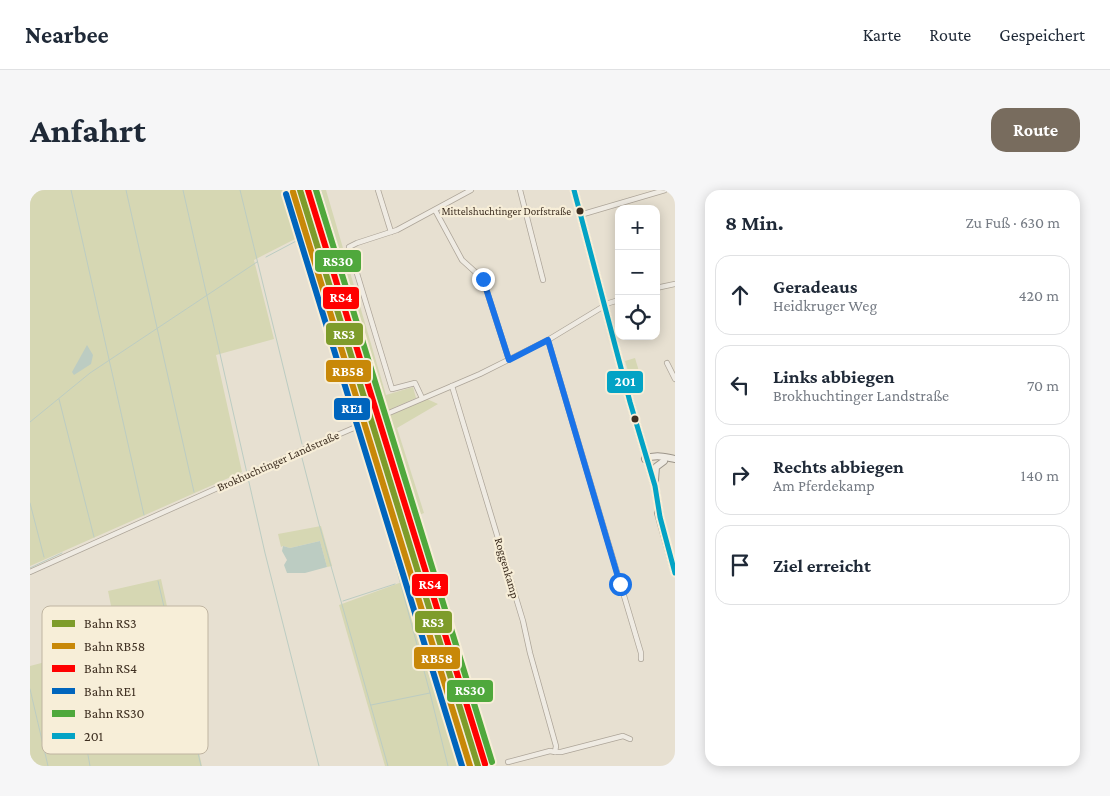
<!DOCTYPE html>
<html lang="de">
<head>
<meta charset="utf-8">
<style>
  :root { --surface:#fff; --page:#f6f6f7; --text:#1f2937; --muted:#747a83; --line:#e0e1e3; --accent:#786c5e }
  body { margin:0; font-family:"Crimson Pro",serif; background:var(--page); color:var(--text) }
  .controls { position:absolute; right:15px; top:15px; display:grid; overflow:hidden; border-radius:10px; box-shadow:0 2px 12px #0003 }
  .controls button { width:45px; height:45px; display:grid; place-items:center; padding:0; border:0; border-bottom:1px solid var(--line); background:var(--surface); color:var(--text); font:25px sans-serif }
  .stop { position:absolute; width:15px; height:15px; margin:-11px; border:4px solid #1a73e8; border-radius:50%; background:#fff }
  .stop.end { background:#1a73e8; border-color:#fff; box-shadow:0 1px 5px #0008 }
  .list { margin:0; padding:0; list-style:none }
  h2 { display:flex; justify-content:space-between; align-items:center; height:65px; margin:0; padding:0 20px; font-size:21px }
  h2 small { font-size:16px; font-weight:400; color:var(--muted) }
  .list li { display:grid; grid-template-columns:32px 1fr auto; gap:15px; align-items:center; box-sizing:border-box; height:80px; margin:0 10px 10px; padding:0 10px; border:1px solid var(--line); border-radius:15px }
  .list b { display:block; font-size:19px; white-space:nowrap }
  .list p { margin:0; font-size:16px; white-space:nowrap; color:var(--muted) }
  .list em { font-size:16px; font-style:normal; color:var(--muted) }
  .icon { flex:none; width:28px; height:28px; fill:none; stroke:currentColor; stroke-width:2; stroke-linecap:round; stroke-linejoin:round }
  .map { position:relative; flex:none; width:645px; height:576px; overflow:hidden; border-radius:15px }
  header { display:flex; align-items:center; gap:30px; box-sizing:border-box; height:70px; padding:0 25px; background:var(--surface); border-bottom:1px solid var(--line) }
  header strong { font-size:24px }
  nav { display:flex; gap:28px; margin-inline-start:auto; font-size:18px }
  .intro { display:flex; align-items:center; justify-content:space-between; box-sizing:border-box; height:120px; padding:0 30px }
  h1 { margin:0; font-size:35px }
  .button { padding:12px 22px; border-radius:15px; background:var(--accent); color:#fff; font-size:18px; font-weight:700 }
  main { display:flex; gap:30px; padding:0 30px }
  aside { flex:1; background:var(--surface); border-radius:15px; box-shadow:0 2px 12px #0003 }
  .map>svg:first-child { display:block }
</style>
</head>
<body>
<header>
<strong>Nearbee</strong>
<nav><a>Karte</a><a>Route</a><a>Gespeichert</a></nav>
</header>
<div class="intro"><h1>Anfahrt</h1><a class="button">Route</a></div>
<main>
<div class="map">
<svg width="645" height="576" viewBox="0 0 645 576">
  <rect width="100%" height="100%" fill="#e7e0d1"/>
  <g fill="#d6d7b3">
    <path d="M0 0H268L338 229 328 233 327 226 267 48 224 70 244 149 186 165 212 282 0 376Z"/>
    <path d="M280 0H296L356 205 383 197 386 208 345 226Z"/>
    <path d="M605 168 615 201 605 205 595 171Z"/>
    <path d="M397 209 408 214 367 238 394 323 384 327 427 480 458 576H453L347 231Z"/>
    <path d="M348 269 442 576H355L309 415 372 392 339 272Z"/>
    <path d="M291 336 302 376 297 377 290 351 260 358 253 356 251 357 248 344Z"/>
    <path d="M131 389 172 576H0V476L38 466 41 477 61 472 63 479 71 477 74 487 89 483 98 524H103L78 401Z"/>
  </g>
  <g fill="#bcccc2">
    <path d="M57 155 63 165 61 174 44 185 42 182Z"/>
    <path d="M290 351 297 377 275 383H257L254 375 257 370 252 361 253 356 260 358Z"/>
  </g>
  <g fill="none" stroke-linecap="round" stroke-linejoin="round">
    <g stroke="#bcccc2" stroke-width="1">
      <path d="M41 0 114 325"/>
      <path d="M96 0 164 302"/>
      <path d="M153 0 235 363 289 576"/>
      <path d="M210 0 272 254"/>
      <path d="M291 0 357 219"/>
      <path d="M236 67 272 48"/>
      <path d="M29 209 64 347"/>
      <path d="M356 228 395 360"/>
      <path d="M0 232 60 183 227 72"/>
      <path d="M330 243 400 503 418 576"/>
      <path d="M272 268 289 334 358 576"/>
      <path d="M0 313 14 367"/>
      <path d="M0 378 32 363"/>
      <path d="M128 391 171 576"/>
      <path d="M313 411 365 394"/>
      <path d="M25 427 54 543 60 576"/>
      <path d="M0 499 18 576"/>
      <path d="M341 515 400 503"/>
    </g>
    <defs>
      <g id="street">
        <path d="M348 0 361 42"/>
        <path d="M490 0 513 90"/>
        <path d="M405 20 432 70 453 89 479 170"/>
        <path d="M550 25 635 0"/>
        <path d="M626 98 645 94"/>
        <path d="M518 150 611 463V469"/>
        <path d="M637 173 645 189"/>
        <path d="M422 196 493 431 500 463 526 556 525 562H531L593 546 600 549"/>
        <path d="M392 208 385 193 362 199 319 57 327 53 367 40 441 0"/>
        <path d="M0 382 277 258 450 184 518 150 579 113 589 110"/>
        <path d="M478 572 520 561 525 562"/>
      </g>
      <g id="secondary">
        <path d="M544 0 600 212 625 296 630 327"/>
        <path d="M615 269C626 264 634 267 645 269"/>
        <path d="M625 290 626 277 634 271"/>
        <path d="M628 323 645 383"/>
      </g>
    </defs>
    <use href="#street" stroke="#ada599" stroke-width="6"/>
    <use href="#secondary" stroke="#9c958a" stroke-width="8"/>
    <use href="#street" stroke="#efebe3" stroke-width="4.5"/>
    <use href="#secondary" stroke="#efebe3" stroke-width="6"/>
    <path stroke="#afaaa2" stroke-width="1" stroke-dasharray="9 9" stroke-linecap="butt" d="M277 0 328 170"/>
    <defs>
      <path id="bus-1" d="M544 0 600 212 625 296 630 327 645 383"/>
    </defs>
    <use href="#bus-1" stroke="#f7eed8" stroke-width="9"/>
    <use href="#bus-1" stroke="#03a3c5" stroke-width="5"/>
    <defs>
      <path id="rail-1" d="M270 0 448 576"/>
      <path id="rail-2" d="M263 2 440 576"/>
      <path id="rail-3" d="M278 0 455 574"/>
      <path id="rail-4" d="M256 4 432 576"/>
      <path id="rail-5" d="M286 0 462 572"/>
    </defs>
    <use href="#rail-1" stroke="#f7eed8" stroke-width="10"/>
    <use href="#rail-2" stroke="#f7eed8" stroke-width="10"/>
    <use href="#rail-3" stroke="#f7eed8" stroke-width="10"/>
    <use href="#rail-4" stroke="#f7eed8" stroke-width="10"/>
    <use href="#rail-5" stroke="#f7eed8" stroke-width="10"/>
    <use href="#rail-1" stroke="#7e9c2b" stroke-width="6"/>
    <use href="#rail-2" stroke="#c88808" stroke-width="6"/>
    <use href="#rail-3" stroke="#f00" stroke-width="6"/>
    <use href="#rail-4" stroke="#0065bd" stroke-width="6"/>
    <use href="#rail-5" stroke="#4fa83c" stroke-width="6"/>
  </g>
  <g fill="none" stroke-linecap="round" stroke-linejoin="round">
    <path stroke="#1a73e8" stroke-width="6" d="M453 89 479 170 518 150 590 394"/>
  </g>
  <g fill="#3d2e20" stroke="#f7eed8" stroke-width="2">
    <circle cx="550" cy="21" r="4.5"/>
    <circle cx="605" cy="229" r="4.5"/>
  </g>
  <g text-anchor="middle" stroke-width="4.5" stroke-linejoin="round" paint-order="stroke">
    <g font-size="11" fill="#3d2e20" stroke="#f7eed8" text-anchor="end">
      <text x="541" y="25">Mittelshuchtinger Dorfstraße</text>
    </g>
    <g font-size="12" fill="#3d2e20" stroke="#f7eed8">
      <text transform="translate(248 271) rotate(-24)" y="4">Brokhuchtinger Landstraße</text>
      <text transform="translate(477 378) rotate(74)" y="4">Roggenkamp</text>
    </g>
  </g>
  <rect x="12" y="416" width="166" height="148" rx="8" fill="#f7eed8" stroke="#bfb4a1" stroke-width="1"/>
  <rect x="22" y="430" width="23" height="7" fill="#7e9c2b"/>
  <rect x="22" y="453" width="23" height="6" fill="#c88808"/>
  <rect x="22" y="475" width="23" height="7" fill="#f00"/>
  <rect x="22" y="498" width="23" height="6" fill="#0065bd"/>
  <rect x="22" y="520" width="23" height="7" fill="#4fa83c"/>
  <rect x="22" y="543" width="23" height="6" fill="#03a3c5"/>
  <g font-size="14" fill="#3d2e20">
    <text x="54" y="438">Bahn RS3</text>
    <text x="54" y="461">Bahn RB58</text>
    <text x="54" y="483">Bahn RS4</text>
    <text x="54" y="506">Bahn RE1</text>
    <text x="54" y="528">Bahn RS30</text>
    <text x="54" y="551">201</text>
  </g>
  <g stroke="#f7eed8" stroke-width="2">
    <rect x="284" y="59" width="48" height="24" rx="5" fill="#4fa83c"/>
    <rect x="292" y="96" width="38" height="24" rx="5" fill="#f00"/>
    <rect x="295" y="132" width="39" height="24" rx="5" fill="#7e9c2b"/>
    <rect x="295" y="169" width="47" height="24" rx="5" fill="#c88808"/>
    <rect x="576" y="180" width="38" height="24" rx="5" fill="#03a3c5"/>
    <rect x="303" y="207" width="38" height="24" rx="5" fill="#0065bd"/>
    <rect x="381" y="383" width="38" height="24" rx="5" fill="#f00"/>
    <rect x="384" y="420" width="39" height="24" rx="5" fill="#7e9c2b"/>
    <rect x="383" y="456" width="48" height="24" rx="5" fill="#c88808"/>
    <rect x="416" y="489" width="48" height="24" rx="5" fill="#4fa83c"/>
  </g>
  <g font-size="14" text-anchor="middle" font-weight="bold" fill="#fff">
    <text x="308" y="76">RS30</text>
    <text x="311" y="112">RS4</text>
    <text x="314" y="149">RS3</text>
    <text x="318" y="186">RB58</text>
    <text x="595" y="196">201</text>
    <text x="322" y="223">RE1</text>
    <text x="400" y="399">RS4</text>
    <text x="403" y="437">RS3</text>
    <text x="407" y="473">RB58</text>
    <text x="440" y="505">RS30</text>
  </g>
</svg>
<div class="controls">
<button>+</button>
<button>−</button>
<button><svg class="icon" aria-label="locate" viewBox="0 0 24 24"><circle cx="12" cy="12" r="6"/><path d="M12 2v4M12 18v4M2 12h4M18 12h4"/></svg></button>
</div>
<div class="stop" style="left:590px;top:394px"></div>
<div class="stop end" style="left:453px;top:89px"></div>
</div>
<aside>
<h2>8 Min.<small>Zu Fuß · 630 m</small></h2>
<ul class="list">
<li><svg class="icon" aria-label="ahead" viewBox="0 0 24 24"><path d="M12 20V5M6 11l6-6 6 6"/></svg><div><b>Geradeaus</b><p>Heidkruger Weg</p></div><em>420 m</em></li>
<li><svg class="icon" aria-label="left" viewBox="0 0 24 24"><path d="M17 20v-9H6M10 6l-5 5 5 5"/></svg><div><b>Links abbiegen</b><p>Brokhuchtinger Landstraße</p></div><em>70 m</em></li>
<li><svg class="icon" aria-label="right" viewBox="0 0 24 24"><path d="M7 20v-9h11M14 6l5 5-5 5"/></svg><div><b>Rechts abbiegen</b><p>Am Pferdekamp</p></div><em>140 m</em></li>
<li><svg class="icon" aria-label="arrive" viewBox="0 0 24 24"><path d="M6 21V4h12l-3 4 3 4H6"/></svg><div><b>Ziel erreicht</b></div></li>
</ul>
</aside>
</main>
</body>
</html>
